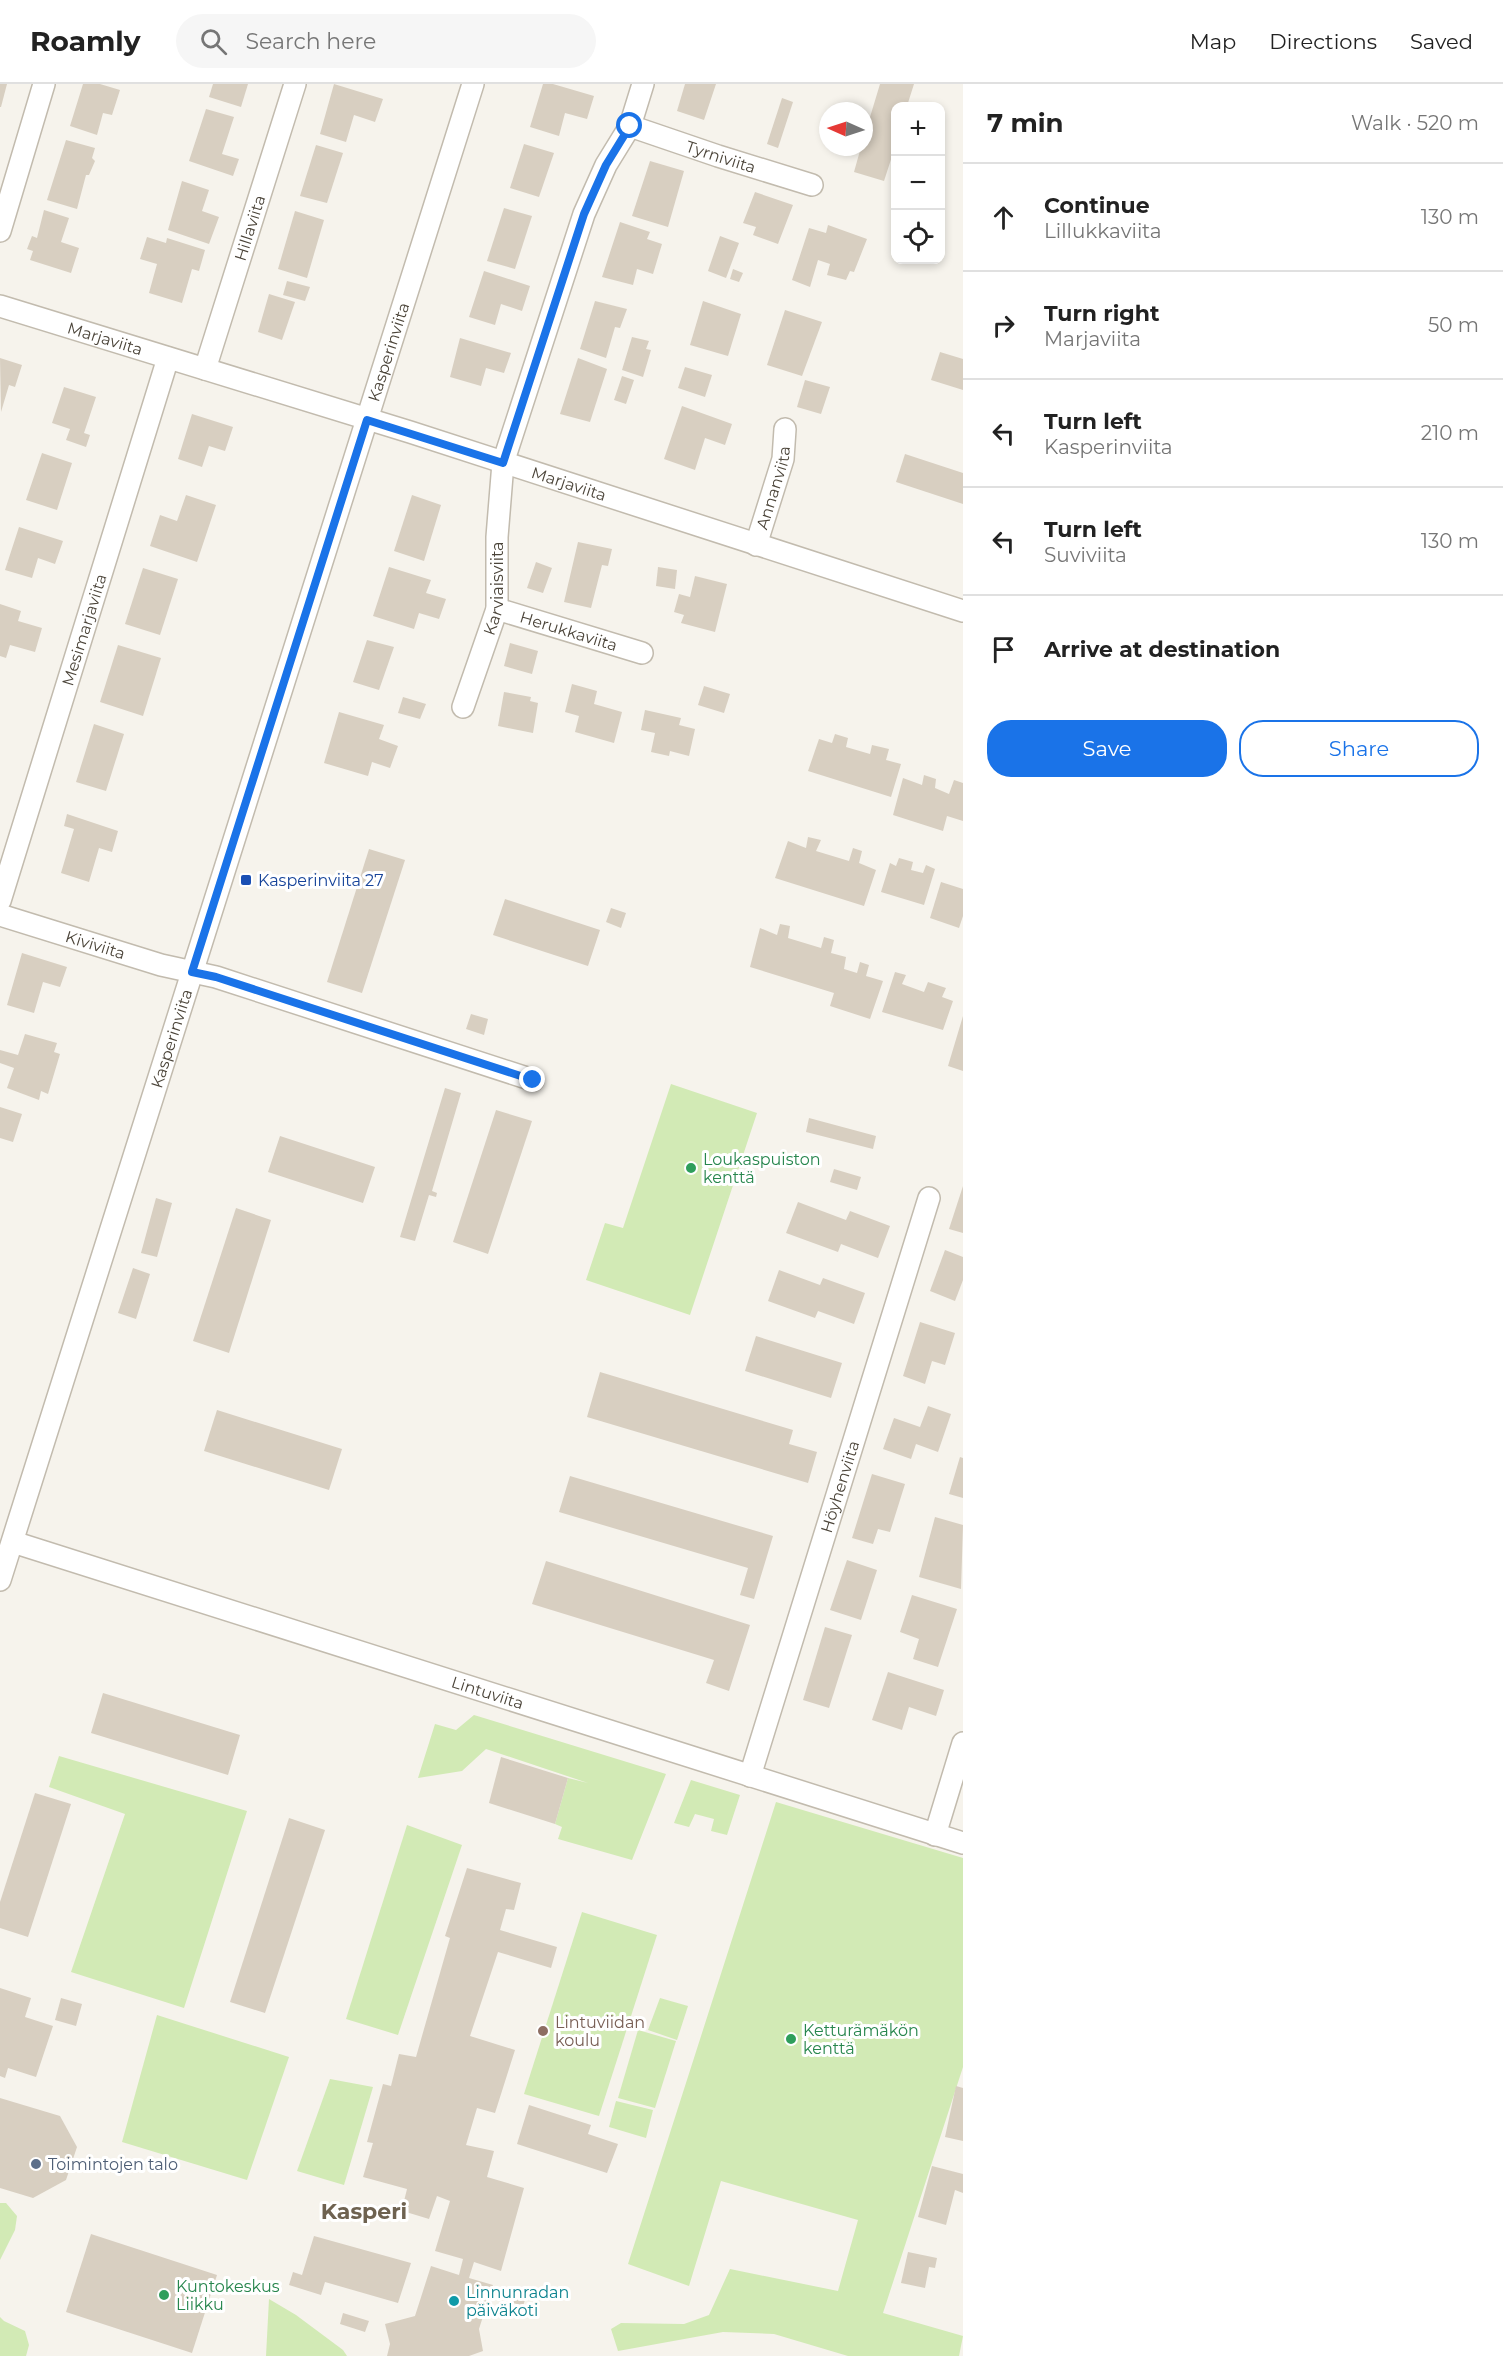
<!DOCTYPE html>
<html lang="en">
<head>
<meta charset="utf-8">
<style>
  :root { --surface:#fff; --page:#f6f6f6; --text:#222; --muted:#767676; --line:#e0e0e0; --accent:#1a73e8 }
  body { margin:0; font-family:Montserrat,sans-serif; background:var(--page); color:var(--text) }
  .controls { position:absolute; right:18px; top:18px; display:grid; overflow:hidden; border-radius:12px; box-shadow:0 3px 9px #0003 }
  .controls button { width:54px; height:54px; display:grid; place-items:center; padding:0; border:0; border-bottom:2px solid var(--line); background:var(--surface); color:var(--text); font:30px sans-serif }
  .compass { position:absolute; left:819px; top:18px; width:54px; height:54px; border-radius:50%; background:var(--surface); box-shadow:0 3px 9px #0003; rotate:273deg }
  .stop { position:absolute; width:18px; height:18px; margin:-14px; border:4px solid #1a73e8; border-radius:50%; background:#fff }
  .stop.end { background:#1a73e8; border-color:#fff; box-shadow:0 2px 6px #0008 }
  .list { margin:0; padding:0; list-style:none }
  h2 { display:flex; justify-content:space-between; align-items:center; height:78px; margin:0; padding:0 24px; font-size:26px }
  h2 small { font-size:20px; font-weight:400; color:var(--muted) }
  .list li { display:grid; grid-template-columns:39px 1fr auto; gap:18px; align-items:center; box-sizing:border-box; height:108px; padding:0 24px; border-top:2px solid var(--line) }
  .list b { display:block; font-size:22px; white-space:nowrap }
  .list p { margin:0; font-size:20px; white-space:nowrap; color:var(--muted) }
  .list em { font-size:20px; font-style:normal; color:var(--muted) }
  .actions { display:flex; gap:12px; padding:18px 24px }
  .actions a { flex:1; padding:14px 0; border:2px solid var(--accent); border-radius:24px; text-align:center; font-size:21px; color:var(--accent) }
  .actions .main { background:var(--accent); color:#fff }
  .icon { flex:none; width:33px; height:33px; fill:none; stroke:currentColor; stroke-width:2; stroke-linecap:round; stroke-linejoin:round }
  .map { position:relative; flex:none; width:963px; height:2272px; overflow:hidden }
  header { display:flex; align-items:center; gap:36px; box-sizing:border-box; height:84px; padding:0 30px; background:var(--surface); border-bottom:2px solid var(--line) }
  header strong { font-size:28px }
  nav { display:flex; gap:33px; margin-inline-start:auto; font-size:21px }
  .search { width:420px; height:54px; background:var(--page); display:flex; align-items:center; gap:15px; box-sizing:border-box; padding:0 21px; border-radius:33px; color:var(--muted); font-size:22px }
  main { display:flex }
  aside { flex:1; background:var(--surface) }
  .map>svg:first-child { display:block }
</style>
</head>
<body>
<header>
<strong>Roamly</strong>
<div class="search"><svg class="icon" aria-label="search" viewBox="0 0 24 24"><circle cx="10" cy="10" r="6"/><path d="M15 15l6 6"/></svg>Search here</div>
<nav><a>Map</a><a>Directions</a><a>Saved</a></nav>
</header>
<main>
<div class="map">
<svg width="963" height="2272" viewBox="0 0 963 2272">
  <rect width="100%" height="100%" fill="#f6f3ec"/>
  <g fill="#d2eab5">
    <path d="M671 1000 757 1029 690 1231 586 1196 605 1139 623 1144Z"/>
    <path d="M474 1631 666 1690 632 1776 558 1755 562 1743 555 1740 568 1694 588 1699 486 1665 462 1687 418 1694 435 1640 456 1646Z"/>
    <path d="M59 1672 247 1727 184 1924 71 1888 125 1730 49 1703Z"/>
    <path d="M691 1696 740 1711 727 1751 711 1747 714 1735 695 1730 689 1743 674 1739Z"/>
    <path d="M776 1718 963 1774V1983L883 2229 963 2252 959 2272H848L774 2250 723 2248 618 2267 611 2245 621 2239 684 2240 709 2231 730 2185 838 2207 858 2136 721 2097 689 2202 628 2180Z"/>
    <path d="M407 1741 462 1761 398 1951 346 1935Z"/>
    <path d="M582 1828 657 1851 599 2032 524 2010Z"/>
    <path d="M660 1914 688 1922 677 1956 648 1946Z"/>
    <path d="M157 1931 289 1973 247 2096 122 2058Z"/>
    <path d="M638 1946 676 1957 655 2024 618 2014Z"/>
    <path d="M330 1995 373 2003 344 2101 297 2087Z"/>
    <path d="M616 2017 653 2026 646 2054 609 2043Z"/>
    <path d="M0 2119H6L17 2132 15 2146 0 2176Z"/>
    <path d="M269 2215 296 2231 343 2266 347 2272H266Z"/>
    <path d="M0 2233 4 2237 25 2247 29 2261 26 2272H0Z"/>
  </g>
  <g fill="#d8cfc1">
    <path d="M0 0H7L1 23H0Z"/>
    <path d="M83 0H100L120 6 112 31 103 29 97 51 70 42Z"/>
    <path d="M213 0H248L241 23 209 13Z"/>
    <path d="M334 0 383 15 375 38 354 31 346 58 320 50Z"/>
    <path d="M543 0H553L594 12 587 35 565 29 559 52 530 43Z"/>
    <path d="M685 0H716L704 36 677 27Z"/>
    <path d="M880 0H914L907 22H896V60L884 97 854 88 861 63H864V53Z"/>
    <path d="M782 14 793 18 778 64 767 60Z"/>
    <path d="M206 25 234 33 222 70 239 75 233 92 189 77Z"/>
    <path d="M66 56 95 64 92 74 95 77 89 91H86L77 125 47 116Z"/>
    <path d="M524 60 554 69 539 113 510 104Z"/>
    <path d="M316 61 343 69 327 119 300 112Z"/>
    <path d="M650 77 684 87 668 143 632 132Z"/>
    <path d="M182 97 209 106 202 127 219 133 209 160 168 146Z"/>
    <path d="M755 108 793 121 778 160 753 151 756 143 743 139Z"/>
    <path d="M504 124 532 132 515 185 487 177Z"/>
    <path d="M44 126 69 134 61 158 79 164 71 189 30 176 33 167 27 165 32 152 37 154Z"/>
    <path d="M295 127 324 136 307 194 278 185Z"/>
    <path d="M620 138 650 148 647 155 662 160 653 190 637 185 633 201 602 193Z"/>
    <path d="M828 141 867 155 854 188 850 187 846 196 827 191 830 180 818 176 810 203 792 196 809 144 826 149Z"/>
    <path d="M720 152 739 159 726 194 708 187Z"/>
    <path d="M147 153 166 159 167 154 205 166 199 187 192 185 182 219 149 209 157 180 140 175Z"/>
    <path d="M733 185 743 189 739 198 730 195Z"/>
    <path d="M484 187 530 202 522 227 501 220 495 241 469 233Z"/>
    <path d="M287 197 310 203 305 217 283 211Z"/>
    <path d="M269 210 295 218 282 256 258 248Z"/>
    <path d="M595 217 627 225 620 244 615 243 606 274 580 265Z"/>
    <path d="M703 217 741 230 728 272 690 261Z"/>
    <path d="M785 226 822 238 802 292 767 281Z"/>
    <path d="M632 253 649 257 646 265 651 266 643 293 622 286Z"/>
    <path d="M460 254 511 269 504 289 486 284 481 302 450 293Z"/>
    <path d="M940 268 963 275V306L931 296Z"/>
    <path d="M0 274 22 281 15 303 9 301 1 328Z"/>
    <path d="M578 274 607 285 590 338 560 330Z"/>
    <path d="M685 283 712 291 705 313 678 304Z"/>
    <path d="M622 292 634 296 626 320 614 316Z"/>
    <path d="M805 296 830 303 821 330 797 323Z"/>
    <path d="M64 303 96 313 84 349 90 351 86 363 66 356 70 345 52 339Z"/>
    <path d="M682 322 732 340 725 361 705 354 695 386 664 375Z"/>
    <path d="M192 330 233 343 225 367 209 362 202 383 178 375Z"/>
    <path d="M42 369 72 379 57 426 26 416Z"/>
    <path d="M905 370 963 389V420L896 398Z"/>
    <path d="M186 411 216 421 197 478 150 462 160 431 177 437Z"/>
    <path d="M412 411 441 421 424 477 394 467Z"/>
    <path d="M19 443 63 457 55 480 38 474 32 494 5 486Z"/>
    <path d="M578 458 612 465 608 482 602 481 591 524 564 518Z"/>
    <path d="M536 478 552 484 543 509 527 504Z"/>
    <path d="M389 483 431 496 426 509 446 515 439 535 419 529 414 545 373 532Z"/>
    <path d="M658 483 677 486 675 505 656 502Z"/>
    <path d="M143 484 178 495 160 551 125 540Z"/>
    <path d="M695 492 727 500 715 548 681 539 684 531 674 528 679 510 690 513Z"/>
    <path d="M0 520 21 527 18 537 42 544 35 568 10 561 6 574 0 572Z"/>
    <path d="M367 556 394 563 379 606 353 598Z"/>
    <path d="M510 559 538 567 532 590 504 582Z"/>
    <path d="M118 561 161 574 143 632 100 618Z"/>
    <path d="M572 600 597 607 594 620 622 628 614 659 575 648 579 632 565 628Z"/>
    <path d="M704 602 730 610 724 629 698 621Z"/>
    <path d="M504 608 531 613 530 617 538 619 533 649 498 642Z"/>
    <path d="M403 613 426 620 420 635 398 629Z"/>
    <path d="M645 626 681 634 679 641 695 645 689 672 670 667 669 672 651 668 655 649 641 646Z"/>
    <path d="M339 628 384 641 379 655 398 662 390 684 372 678 368 692 324 679Z"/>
    <path d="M94 640 124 650 106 707 76 698Z"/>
    <path d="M835 650 848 654 846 663 870 670 872 661 889 665 886 676 901 680 891 713 808 687 819 655 832 659Z"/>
    <path d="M924 691 936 695 935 704 949 710 954 696 963 699V737L947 732 943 747 893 731 903 694 922 701Z"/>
    <path d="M67 730 118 747 112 768 99 764 89 798 61 789 74 745 64 742Z"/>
    <path d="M808 753 821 756 816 767 849 777 853 764 862 767 859 779 876 786 864 822 775 794 788 757 806 764Z"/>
    <path d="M369 765 405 776 362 909 327 898Z"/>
    <path d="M899 774 913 778 911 786 923 789 926 781 935 785 924 821 881 808 890 779 896 782Z"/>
    <path d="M941 798 963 805V832L959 844 930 834Z"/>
    <path d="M505 815 600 846 588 882 493 851Z"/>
    <path d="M611 824 626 829 621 844 606 838Z"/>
    <path d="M780 840 790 842 788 854 821 864 824 853 834 856 831 869 846 873 844 885 857 889 860 878 869 881 866 892 883 897 870 935 830 922 834 909 750 883 760 844 777 851Z"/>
    <path d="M22 869 67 883 60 903 43 898 34 929 7 921Z"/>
    <path d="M895 888 906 891 902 900 924 908 928 898 946 904 942 913 953 917 943 946 882 928Z"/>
    <path d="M471 930 488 935 484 951 466 945Z"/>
    <path d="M963 932V987L948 982Z"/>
    <path d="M25 950 57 959 54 968 60 970 48 1010 41 1007 39 1016 7 1004 14 984 0 979V966L18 971Z"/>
    <path d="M445 1004 461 1009 432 1107 437 1109 436 1113 429 1111 415 1157 400 1153Z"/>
    <path d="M0 1023 22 1030 13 1058 0 1054Z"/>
    <path d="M496 1026 532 1037 488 1170 453 1158Z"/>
    <path d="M809 1034 876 1052 873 1065 806 1048Z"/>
    <path d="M280 1052 375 1083 363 1119 268 1088Z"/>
    <path d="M834 1085 861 1093 857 1106 830 1098Z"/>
    <path d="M963 1102V1149L949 1145Z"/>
    <path d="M156 1114 172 1119 157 1173 141 1169Z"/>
    <path d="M798 1118 846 1136 850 1127 890 1142 878 1174 841 1160 838 1168 786 1149Z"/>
    <path d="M236 1124 271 1136 229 1269 193 1257Z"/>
    <path d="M945 1166 963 1173V1196L955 1217 930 1207Z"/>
    <path d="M133 1184 150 1190 136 1235 118 1229Z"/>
    <path d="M779 1186 820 1201 823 1194 865 1209 854 1240 818 1227 815 1234 768 1217Z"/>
    <path d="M920 1238 955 1249 945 1281 932 1277 925 1300 903 1292Z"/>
    <path d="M756 1252 842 1279 831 1314 745 1287Z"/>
    <path d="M600 1288 793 1346 789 1360 817 1368 808 1399 587 1333Z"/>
    <path d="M928 1322 951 1330 938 1368 916 1360 911 1375 883 1365 894 1334 920 1343Z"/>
    <path d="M217 1326 342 1365 329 1406 204 1367Z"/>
    <path d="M960 1373 963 1374V1414L949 1410Z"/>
    <path d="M872 1390 905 1400 890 1448 878 1445 873 1460 852 1454Z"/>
    <path d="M570 1392 773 1452 754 1515 740 1511 748 1484 559 1428Z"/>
    <path d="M935 1433 963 1441 961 1505 919 1493Z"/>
    <path d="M847 1476 877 1486 861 1536 830 1526Z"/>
    <path d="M546 1477 750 1541 729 1607 706 1599 714 1576 532 1520Z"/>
    <path d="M912 1511 957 1525 938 1583 913 1575 919 1555 900 1548Z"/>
    <path d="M825 1543 852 1551 829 1624 803 1616Z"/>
    <path d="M888 1588 944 1606 936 1632 909 1623 902 1646 872 1636Z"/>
    <path d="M103 1609 240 1651 228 1691 91 1649Z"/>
    <path d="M501 1673 568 1694 555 1740 489 1719Z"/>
    <path d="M35 1709 71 1720 28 1853 0 1844V1818Z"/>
    <path d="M289 1734 325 1746 265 1929 230 1918Z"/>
    <path d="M467 1784 521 1799 514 1826 506 1825 500 1846 557 1863 551 1884 498 1868 470 1952 515 1966 495 2029 477 2024 466 2061 494 2067 487 2093 524 2104 501 2187 474 2178 469 2194 493 2201 479 2245 483 2267 469 2272H387L390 2260 385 2240 415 2232 431 2182 459 2191 463 2175 435 2167 450 2117 437 2112 429 2135 406 2128 404 2117 407 2105 363 2093 373 2059 367 2058 383 2000 391 2002 399 1970 416 1973 450 1854 445 1852Z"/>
    <path d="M0 1904 31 1914 25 1933 53 1942 36 1993 8 1984 5 1994 0 1992Z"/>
    <path d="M61 1914 82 1920 76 1942 55 1936Z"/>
    <path d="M956 2002 963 2004V2057L945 2053Z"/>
    <path d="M0 2014 60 2032 77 2063 66 2096 33 2114 0 2104Z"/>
    <path d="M529 2021 591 2041 588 2050 618 2060 607 2089 517 2060Z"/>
    <path d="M932 2082 963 2090V2109L955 2106 946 2141 918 2133Z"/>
    <path d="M91 2150 217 2191 192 2269 66 2228Z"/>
    <path d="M314 2152 411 2179 398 2219 325 2198 321 2211 289 2201 293 2188 302 2191Z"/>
    <path d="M908 2168 937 2174 935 2184 929 2183 925 2204 901 2199Z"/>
    <path d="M511 2205 527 2210 523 2222 507 2217Z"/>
    <path d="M343 2229 369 2237 365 2248 340 2240Z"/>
  </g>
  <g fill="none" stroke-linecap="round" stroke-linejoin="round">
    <defs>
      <g id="minor">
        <path id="s1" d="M630 42 718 72 812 101"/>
        <path d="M0 147 44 0"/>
        <path id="s2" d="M0 222 410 348 963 527"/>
        <path id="s3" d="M205 285 295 0"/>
        <path id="s4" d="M756 461 783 375 785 345"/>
        <path id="s5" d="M497 525 642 569"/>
        <path id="s6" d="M463 623 497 525V453L503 379 584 130 606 81 630 42 643 0"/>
        <path id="s7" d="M0 817 168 274"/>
        <path id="s8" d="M0 831 161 881 216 893 533 996"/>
        <path id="s9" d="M13 1458 963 1759"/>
        <path id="s10" d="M0 1496 473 0"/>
        <path id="s11" d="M750 1692 929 1114"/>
        <path d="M935 1751 963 1659"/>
      </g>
    </defs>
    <use href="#minor" stroke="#c2bbae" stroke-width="24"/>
    <use href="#minor" stroke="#fff" stroke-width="21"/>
  </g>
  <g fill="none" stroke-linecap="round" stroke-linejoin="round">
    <path stroke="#1a73e8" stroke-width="8" d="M533 996 216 893 192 888 367 336 503 379 584 130 606 81 630 42"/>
  </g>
  <rect fill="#1a4fb4" stroke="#fff" stroke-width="2" x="240" y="790" width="12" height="12" rx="3"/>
  <g fill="#2e9e5b" stroke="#fff" stroke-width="2">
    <circle cx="691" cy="1084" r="6"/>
    <circle cx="791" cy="1955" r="6"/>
    <circle cx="164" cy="2211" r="6"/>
  </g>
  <circle fill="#8d6e63" stroke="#fff" stroke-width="2" cx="543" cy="1947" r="6"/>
  <circle fill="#5c6f8a" stroke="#fff" stroke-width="2" cx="36" cy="2080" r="6"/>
  <circle fill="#0f9aa8" stroke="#fff" stroke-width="2" cx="454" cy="2217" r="6"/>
  <g text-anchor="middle" stroke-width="6" stroke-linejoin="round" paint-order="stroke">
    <g font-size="16" fill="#4b4439" stroke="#fff">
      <text dy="6" stroke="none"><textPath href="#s1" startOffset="96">Tyrniviita</textPath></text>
      <text dy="6" stroke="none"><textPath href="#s3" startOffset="148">Hillaviita</textPath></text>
      <text dy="6" stroke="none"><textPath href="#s2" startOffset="110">Marjaviita</textPath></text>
      <text dy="6" stroke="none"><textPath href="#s10" startOffset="1288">Kasperinviita</textPath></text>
      <text dy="6" stroke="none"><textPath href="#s2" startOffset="596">Marjaviita</textPath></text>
      <text dy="6" stroke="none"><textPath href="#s4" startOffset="60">Annanviita</textPath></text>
      <text dy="6" stroke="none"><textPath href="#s6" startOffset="124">Karviaisviita</textPath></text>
      <text dy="6" stroke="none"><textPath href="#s7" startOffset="284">Mesimarjaviita</textPath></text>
      <text dy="6" stroke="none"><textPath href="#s5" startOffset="75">Herukkaviita</textPath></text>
      <text dy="6" stroke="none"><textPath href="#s8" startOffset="100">Kiviviita</textPath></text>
      <text dy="6" stroke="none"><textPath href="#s10" startOffset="568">Kasperinviita</textPath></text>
      <text dy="6" stroke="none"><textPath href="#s11" startOffset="303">Höyhenviita</textPath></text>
      <text dy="6" stroke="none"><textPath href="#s9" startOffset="498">Lintuviita</textPath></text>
    </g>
    <g font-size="16" fill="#164399" stroke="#fff" text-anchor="start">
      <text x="258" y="802">Kasperinviita 27</text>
    </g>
    <g font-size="16" fill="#27864d" stroke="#fff" text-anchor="start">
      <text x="703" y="1081">Loukaspuiston<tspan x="703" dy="18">kenttä</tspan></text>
      <text x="803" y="1952">Ketturämäkön<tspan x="803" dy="18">kenttä</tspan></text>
      <text x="176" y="2208">Kuntokeskus<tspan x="176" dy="18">Liikku</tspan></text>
    </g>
    <g font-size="16" fill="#785e54" stroke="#fff" text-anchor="start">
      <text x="555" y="1944">Lintuviidan<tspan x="555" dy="18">koulu</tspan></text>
    </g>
    <g font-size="16" fill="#4e5e75" stroke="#fff" text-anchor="start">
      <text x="48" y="2086">Toimintojen talo</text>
    </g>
    <g font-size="16" fill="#0d838f" stroke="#fff" text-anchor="start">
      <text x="466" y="2214">Linnunradan<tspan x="466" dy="18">päiväkoti</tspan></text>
    </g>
    <g font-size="22" font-weight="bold" fill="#6e6250" stroke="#fff">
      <text x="364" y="2135">Kasperi</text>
    </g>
  </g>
</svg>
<div class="controls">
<button>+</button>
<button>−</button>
<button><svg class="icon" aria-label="locate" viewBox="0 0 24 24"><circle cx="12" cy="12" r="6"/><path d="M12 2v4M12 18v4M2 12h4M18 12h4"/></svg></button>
</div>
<svg class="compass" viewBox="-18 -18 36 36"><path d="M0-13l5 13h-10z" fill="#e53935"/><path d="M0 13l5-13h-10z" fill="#767676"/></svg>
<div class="stop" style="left:630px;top:42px"></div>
<div class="stop end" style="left:533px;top:996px"></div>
</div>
<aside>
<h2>7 min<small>Walk · 520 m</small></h2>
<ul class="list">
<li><svg class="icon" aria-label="ahead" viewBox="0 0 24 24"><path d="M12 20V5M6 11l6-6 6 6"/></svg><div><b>Continue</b><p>Lillukkaviita</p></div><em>130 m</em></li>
<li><svg class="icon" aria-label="right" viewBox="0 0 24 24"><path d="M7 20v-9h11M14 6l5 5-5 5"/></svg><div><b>Turn right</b><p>Marjaviita</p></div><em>50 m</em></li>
<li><svg class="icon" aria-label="left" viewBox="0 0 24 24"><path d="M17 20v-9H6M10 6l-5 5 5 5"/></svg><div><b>Turn left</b><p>Kasperinviita</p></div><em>210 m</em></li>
<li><svg class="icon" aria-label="left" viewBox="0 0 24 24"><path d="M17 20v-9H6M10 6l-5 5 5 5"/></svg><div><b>Turn left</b><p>Suviviita</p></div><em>130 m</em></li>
<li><svg class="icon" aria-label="arrive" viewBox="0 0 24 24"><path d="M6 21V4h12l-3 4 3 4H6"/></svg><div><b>Arrive at destination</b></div></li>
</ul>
<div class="actions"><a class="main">Save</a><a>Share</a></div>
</aside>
</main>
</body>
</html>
